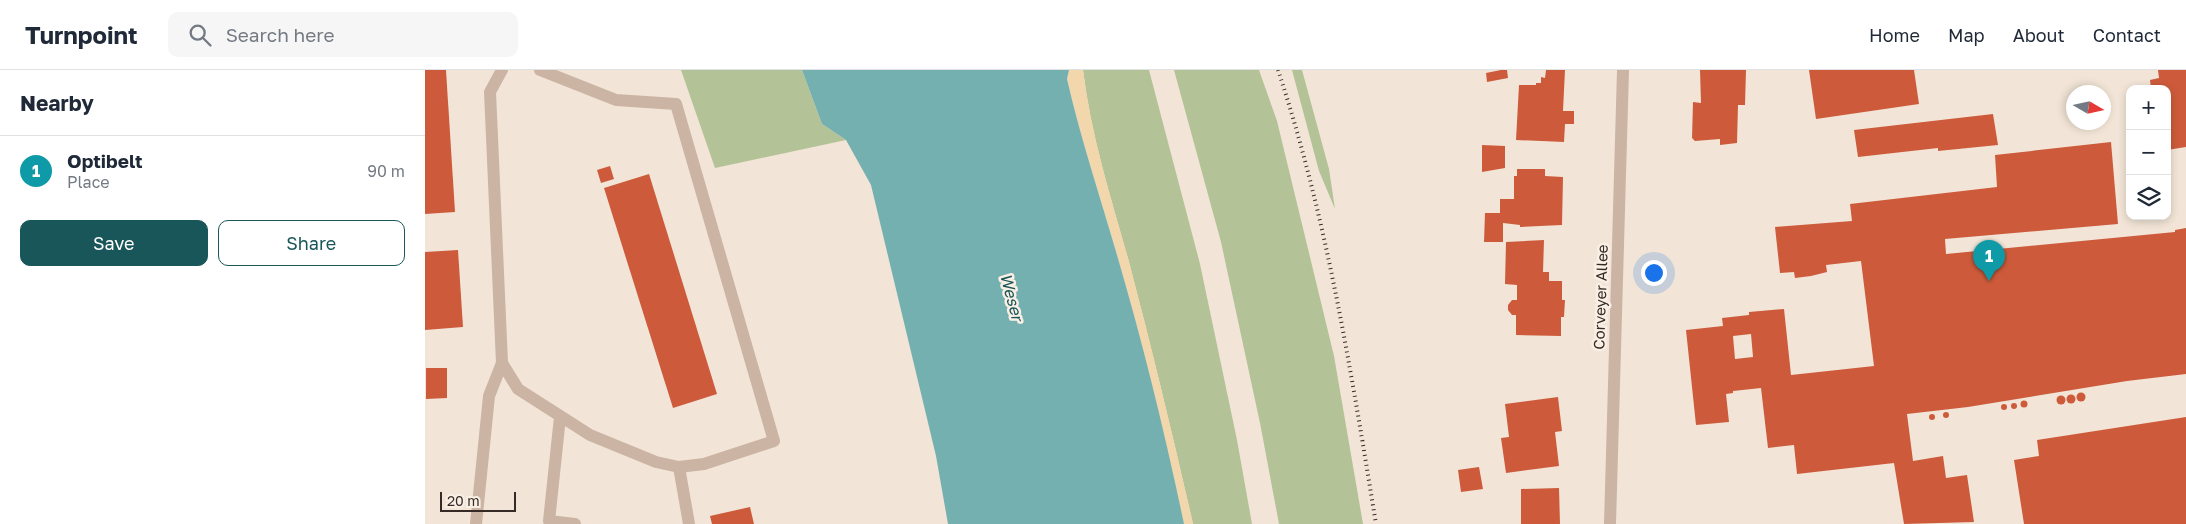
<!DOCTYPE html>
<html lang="en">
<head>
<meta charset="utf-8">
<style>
  :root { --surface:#fff; --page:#f6f6f7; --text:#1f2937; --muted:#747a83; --line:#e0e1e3; --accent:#195659 }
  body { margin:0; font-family:"Golos Text",sans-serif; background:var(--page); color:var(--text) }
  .controls { position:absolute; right:15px; top:15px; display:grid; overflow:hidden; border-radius:10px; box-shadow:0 2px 8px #0003 }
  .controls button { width:45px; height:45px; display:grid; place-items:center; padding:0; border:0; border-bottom:1px solid var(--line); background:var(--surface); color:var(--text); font:25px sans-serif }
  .compass { position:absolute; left:1641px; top:15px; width:45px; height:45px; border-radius:50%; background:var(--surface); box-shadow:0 2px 8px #0003; rotate:99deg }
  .scale { position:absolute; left:15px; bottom:12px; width:76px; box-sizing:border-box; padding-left:5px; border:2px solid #352a25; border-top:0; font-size:14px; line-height:18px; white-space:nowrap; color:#352a25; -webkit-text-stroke:4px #faefe4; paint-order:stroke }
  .you { position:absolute; left:1228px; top:202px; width:18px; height:18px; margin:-12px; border:4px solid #fff; border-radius:50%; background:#1a73e8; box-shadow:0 0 0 8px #1a73e833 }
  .badge { display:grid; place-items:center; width:32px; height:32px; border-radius:50%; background:var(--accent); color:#fff; font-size:16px; font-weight:700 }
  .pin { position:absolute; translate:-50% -41px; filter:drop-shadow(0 1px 2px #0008) }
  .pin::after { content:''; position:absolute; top:26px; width:18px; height:15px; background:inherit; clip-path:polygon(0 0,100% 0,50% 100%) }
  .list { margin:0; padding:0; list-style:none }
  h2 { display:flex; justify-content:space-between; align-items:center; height:65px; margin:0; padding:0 20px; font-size:21px }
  h2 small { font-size:16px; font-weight:400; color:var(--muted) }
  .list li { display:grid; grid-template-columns:32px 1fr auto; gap:15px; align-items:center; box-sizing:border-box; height:70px; padding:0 20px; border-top:1px solid var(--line) }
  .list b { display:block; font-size:19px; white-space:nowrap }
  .list p { margin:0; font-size:16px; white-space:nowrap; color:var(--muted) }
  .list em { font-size:16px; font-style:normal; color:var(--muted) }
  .actions { display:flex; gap:10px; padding:15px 20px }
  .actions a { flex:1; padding:11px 0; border:1px solid var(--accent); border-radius:10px; text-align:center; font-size:18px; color:var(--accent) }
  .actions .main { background:var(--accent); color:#fff }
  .icon { flex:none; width:28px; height:28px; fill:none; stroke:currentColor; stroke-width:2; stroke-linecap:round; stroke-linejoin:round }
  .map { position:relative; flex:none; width:1761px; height:454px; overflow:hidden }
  header { display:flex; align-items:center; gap:30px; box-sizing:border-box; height:70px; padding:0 25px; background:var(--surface); border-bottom:1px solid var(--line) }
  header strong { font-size:24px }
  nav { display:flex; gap:28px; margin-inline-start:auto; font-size:18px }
  .search { width:350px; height:45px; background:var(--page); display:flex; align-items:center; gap:12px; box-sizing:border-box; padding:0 18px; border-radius:10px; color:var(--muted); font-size:19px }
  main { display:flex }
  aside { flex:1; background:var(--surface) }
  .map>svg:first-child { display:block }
</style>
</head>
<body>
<header>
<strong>Turnpoint</strong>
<div class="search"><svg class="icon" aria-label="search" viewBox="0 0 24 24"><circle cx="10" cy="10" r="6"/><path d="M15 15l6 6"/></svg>Search here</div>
<nav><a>Home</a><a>Map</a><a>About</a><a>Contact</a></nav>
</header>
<main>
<aside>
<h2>Nearby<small></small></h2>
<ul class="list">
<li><span class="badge" style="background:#0f9aa8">1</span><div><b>Optibelt</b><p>Place</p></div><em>90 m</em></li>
</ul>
<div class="actions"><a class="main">Save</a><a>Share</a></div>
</aside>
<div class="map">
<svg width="1761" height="454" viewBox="0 0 1761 454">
  <rect width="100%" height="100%" fill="#f2e5d7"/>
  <g fill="#b4c297">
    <path d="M256 0H377L397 54 421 70 290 98Z"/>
    <path d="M658 0H724L775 194 812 370 827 454H768C748 366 727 279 704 192 686 128 666 66 658 0Z"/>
    <path d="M749 0H834L852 51 909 286 938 454H854L835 353 796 172Z"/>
    <path d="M867 0H877L904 99 910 139 894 101Z"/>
  </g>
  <path fill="#f1d7ab" d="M644 0H658C666 66 686 128 704 192 727 279 748 366 768 454H759C739 364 718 274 692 185 675 126 656 70 642 9Z"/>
  <path fill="#75b0b1" d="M377 0H644L642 9C656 70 675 126 692 185 718 274 740 363 759 454H523L511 386 446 115 421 70 397 54Z"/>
  <g fill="#cd5b3b" fill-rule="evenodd">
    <path d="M0 0H21L30 142 0 144Z"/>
    <path d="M1076 0H1082L1083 8 1062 12 1061 3Z"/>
    <path d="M1121 0H1140L1138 41H1149V54H1140L1139 72 1091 70 1094 15H1111V13H1116V7L1120 8Z"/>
    <path d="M1275 0H1321L1320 35H1313L1312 73 1295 75V69L1270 71 1267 68 1268 32 1276 33Z"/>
    <path d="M1384 0H1489L1494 34 1391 49Z"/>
    <path d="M1733 0H1761V77L1742 80V19H1726L1725 10 1734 8Z"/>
    <path d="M1568 44 1573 75 1513 81V78L1433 87 1429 60Z"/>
    <path d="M1686 72 1693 154 1520 169 1521 184 1750 162V160L1761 158V304L1702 311 1543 337 1482 344 1488 391 1518 386 1521 408 1542 405 1549 452 1479 454 1469 393 1372 404 1369 375 1343 378 1336 318 1308 321V323L1301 324 1304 352 1271 355 1261 260 1298 256 1297 248 1324 245V242L1359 239 1366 305 1449 296 1436 191 1401 195 1402 202 1386 206 1370 208 1369 202 1355 203 1350 157 1427 151 1425 134 1572 117 1570 85ZM1326 264 1328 287 1310 289 1308 266Z"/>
    <path d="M1057 75 1080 76V98L1057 102Z"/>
    <path d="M185 96 189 109 176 113 172 100Z"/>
    <path d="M1092 99H1120V106L1138 107 1137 155 1095 157V155L1078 153V172H1059L1060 143H1075V129H1089V106H1092Z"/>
    <path d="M224 104 292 324 248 338 179 118Z"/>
    <path d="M1119 170 1118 202H1124V211H1137V230H1140L1139 247H1136V266L1091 265V245H1087L1083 240V235L1087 230H1092V215L1080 214 1081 172Z"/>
    <path d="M33 180 38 257 0 260V182Z"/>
    <path d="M1 298H22V328L1 329Z"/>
    <circle cx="1656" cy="327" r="4.5"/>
    <circle cx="1646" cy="329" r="4.5"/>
    <circle cx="1636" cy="330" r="4.5"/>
    <path d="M1133 327 1137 361 1130 362 1134 396 1081 403 1076 368 1084 367 1080 334Z"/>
    <circle cx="1599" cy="334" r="3.5"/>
    <circle cx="1589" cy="336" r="3"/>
    <circle cx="1579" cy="337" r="3"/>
    <circle cx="1521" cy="345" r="3"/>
    <circle cx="1507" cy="347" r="3"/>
    <path d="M1761 347V454H1599L1589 390 1614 386 1612 370Z"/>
    <path d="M1054 397 1058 419 1036 422 1033 400Z"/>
    <path d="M1134 418 1135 454H1096V419Z"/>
    <path d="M325 437 329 454H287L285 446Z"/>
  </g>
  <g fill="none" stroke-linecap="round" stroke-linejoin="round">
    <g stroke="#cbb4a3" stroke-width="12">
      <path d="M77 293 93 319 165 365 231 392 254 397 279 394 349 371 251 34 191 30 115 0"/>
      <path d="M135 347 124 451 150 454"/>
      <path d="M254 397 264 454"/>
      <path d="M51 454 64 326 77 293 65 22 77 0"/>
      <path d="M1185 454 1198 0"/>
    </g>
    <path stroke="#352a25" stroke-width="4" stroke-dasharray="1 4" stroke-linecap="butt" d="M853 0C902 148 926 301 951 454"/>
  </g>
  <g text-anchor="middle" stroke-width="5" stroke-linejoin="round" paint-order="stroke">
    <g font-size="15" fill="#352a25" stroke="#faefe4">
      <text transform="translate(1176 227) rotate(-88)" y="5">Corveyer Allee</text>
    </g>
    <g font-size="16" font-style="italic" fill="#195659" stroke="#faefe4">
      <text transform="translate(587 227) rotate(75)" y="6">Weser</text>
    </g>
  </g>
</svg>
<div class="controls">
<button>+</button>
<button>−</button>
<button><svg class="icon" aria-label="layers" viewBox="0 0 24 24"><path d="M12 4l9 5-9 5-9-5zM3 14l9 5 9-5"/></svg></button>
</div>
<svg class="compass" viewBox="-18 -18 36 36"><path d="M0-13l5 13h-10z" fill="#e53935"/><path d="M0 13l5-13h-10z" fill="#747a83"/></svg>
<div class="scale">20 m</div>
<div class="you"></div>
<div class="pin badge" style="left:1564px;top:211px;background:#0f9aa8">1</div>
</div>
</main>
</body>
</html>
